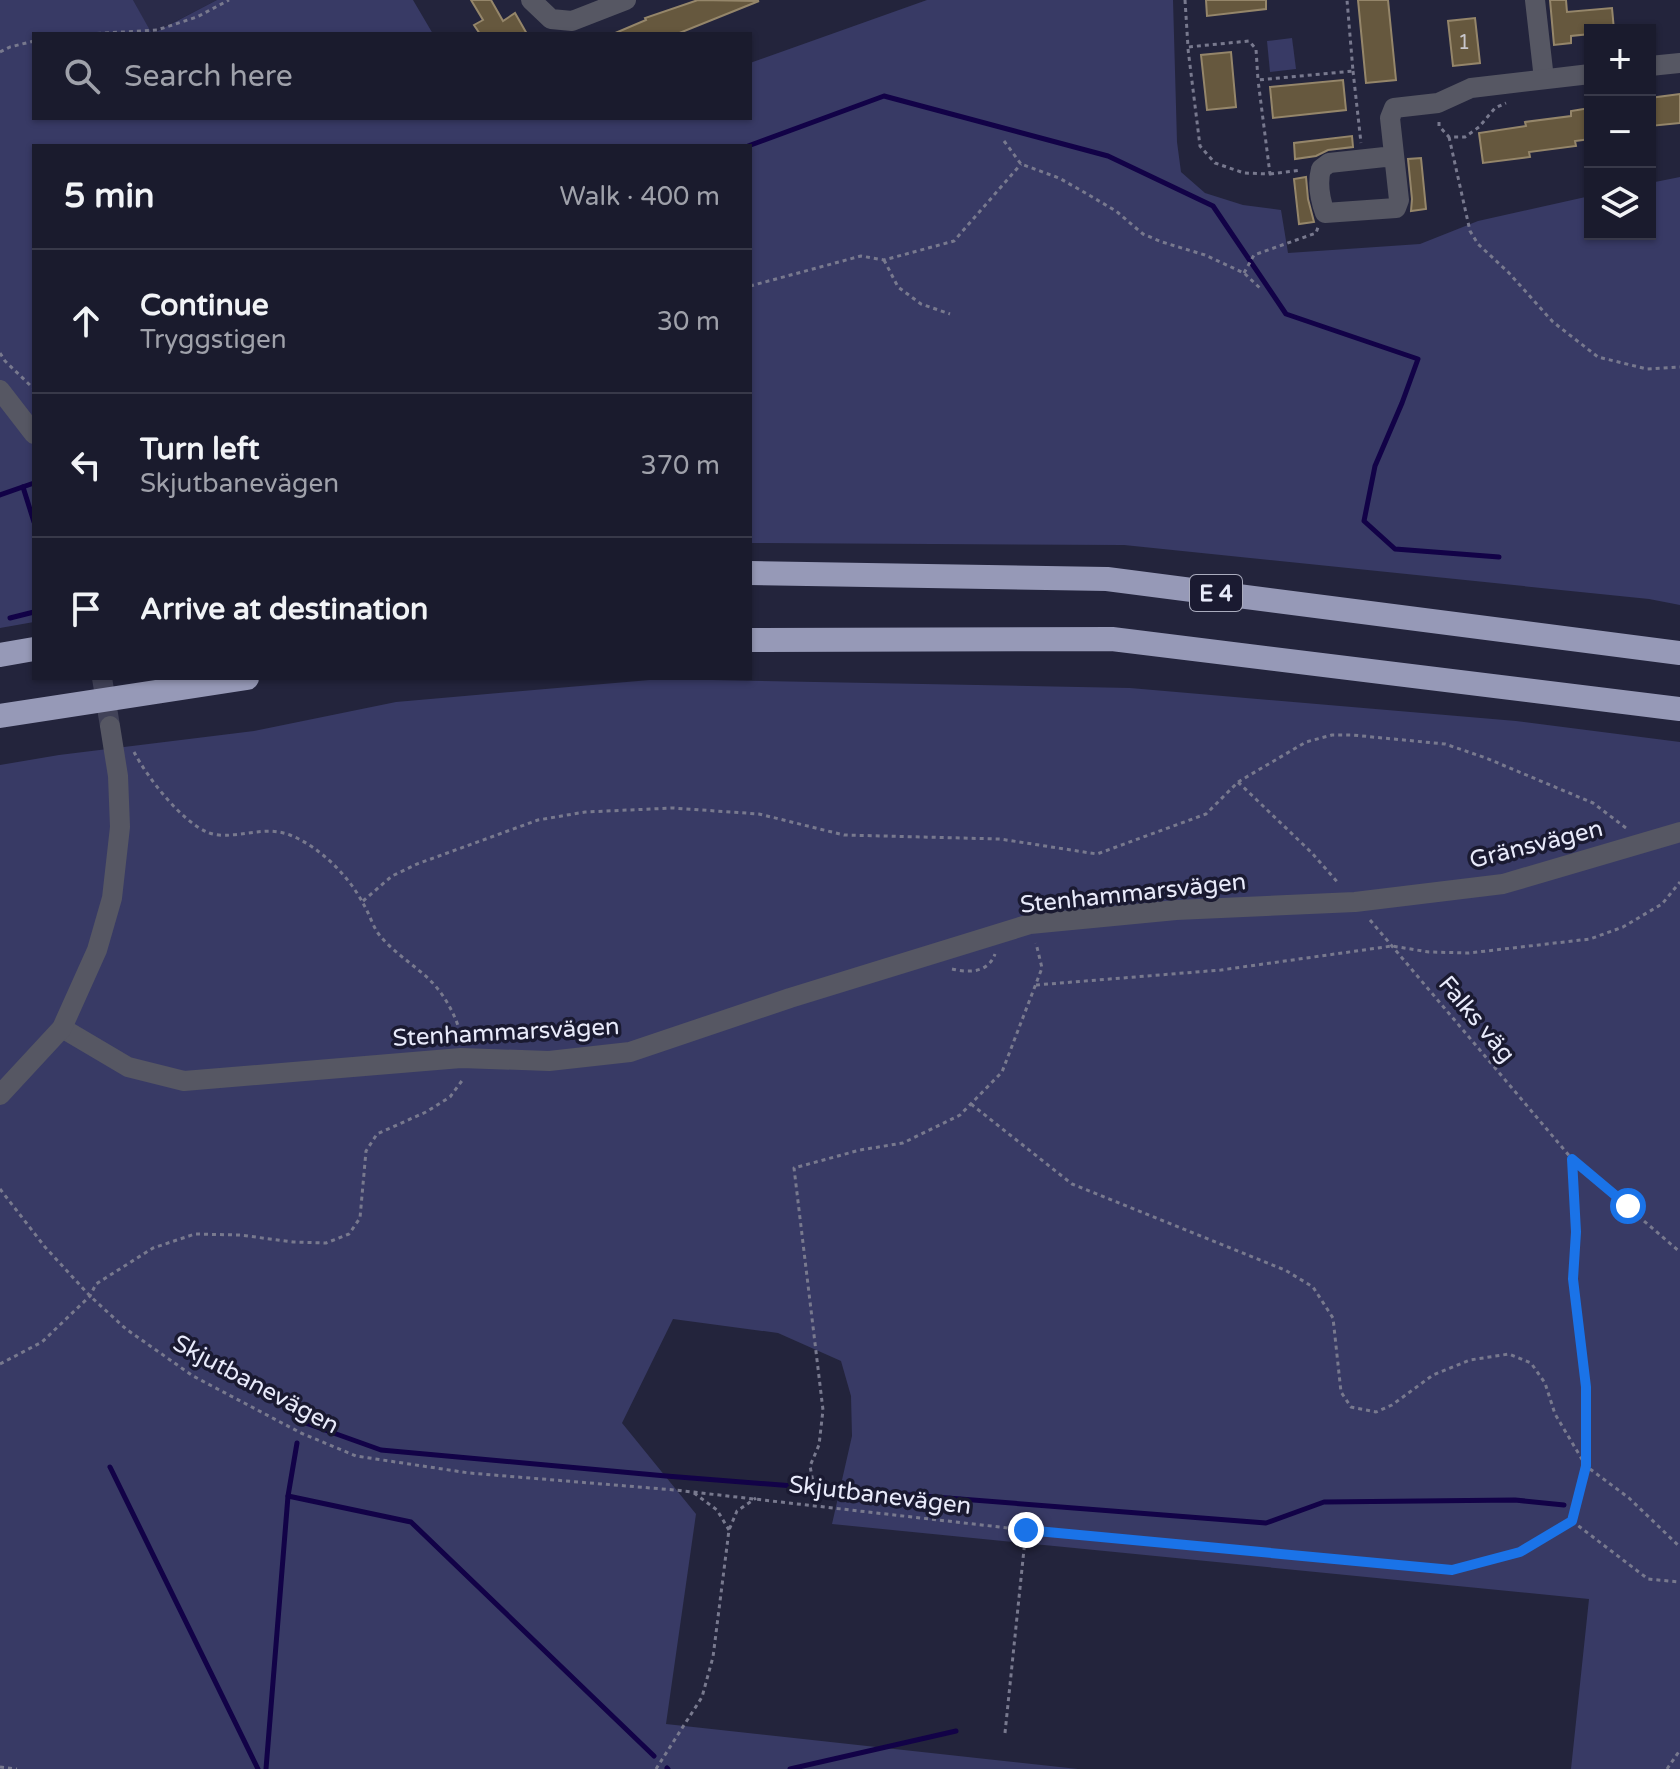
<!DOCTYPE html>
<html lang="en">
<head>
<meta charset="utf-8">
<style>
  :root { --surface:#1a1b2d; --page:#272839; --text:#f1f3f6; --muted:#9fa1aa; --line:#383949 }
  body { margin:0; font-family:"Varela Round",sans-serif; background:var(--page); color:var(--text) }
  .controls { position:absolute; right:24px; top:24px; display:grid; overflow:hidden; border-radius:0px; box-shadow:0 2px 6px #0004 }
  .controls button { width:72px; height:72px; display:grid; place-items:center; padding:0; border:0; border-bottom:2px solid var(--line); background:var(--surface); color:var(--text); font:40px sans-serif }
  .stop { position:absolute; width:24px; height:24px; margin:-18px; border:6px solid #1a73e8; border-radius:50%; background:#fff }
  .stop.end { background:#1a73e8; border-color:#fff; box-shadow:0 2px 8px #0008 }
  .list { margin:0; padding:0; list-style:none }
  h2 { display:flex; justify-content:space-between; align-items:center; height:104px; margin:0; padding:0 32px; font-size:34px }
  h2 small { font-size:26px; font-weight:400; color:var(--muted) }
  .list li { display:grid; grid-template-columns:52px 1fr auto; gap:24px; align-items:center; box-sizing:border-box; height:144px; padding:0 32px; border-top:2px solid var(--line) }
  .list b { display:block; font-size:30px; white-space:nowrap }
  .list p { margin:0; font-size:26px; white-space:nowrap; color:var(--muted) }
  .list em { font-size:26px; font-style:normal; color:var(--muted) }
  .icon { flex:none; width:44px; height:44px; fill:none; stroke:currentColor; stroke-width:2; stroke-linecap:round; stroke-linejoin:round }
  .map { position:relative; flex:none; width:1680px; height:1769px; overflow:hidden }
  .search { position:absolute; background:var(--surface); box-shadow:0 2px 6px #0004; left:32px; top:32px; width:720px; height:88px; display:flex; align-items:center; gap:20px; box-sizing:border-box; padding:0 28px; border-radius:0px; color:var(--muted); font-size:30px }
  .panel { position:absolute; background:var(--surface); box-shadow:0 2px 6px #0004; left:32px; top:144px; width:720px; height:536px; border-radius:0px }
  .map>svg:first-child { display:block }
</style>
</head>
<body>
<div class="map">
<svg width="1680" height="1769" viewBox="0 0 1680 1769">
  <rect width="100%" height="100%" fill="#23243c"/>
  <path fill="#2a2b49" d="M133 0H217L151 34Z"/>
  <g fill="#383a65">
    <path d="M0 0H133L152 34 217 0H413L433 34H34V118H750V63L927 0H1173L1177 142 1181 172 1205 193 1243 205 1281 210 1288 253 1420 244 1478 221 1590 196V234H1650V183L1680 177V605L1649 599 1124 545 750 543V146H34V622L0 628Z"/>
    <path d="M1292 38 1296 69 1270 72 1267 41Z"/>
    <path d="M661 679 1130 688 1516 721 1680 742V1769H1571L1589 1599 832 1524 852 1436 851 1396 841 1361 778 1333 673 1319 622 1423 696 1514 666 1724 1078 1769H0V765L59 755 254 731 396 702Z"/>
  </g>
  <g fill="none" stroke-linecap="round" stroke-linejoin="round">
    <g stroke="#120247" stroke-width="5">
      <path d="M748 146 884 96 1108 156 1213 206 1286 314 1418 359 1402 403 1375 466 1364 521 1395 549 1499 557"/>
      <path d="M23 487 34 522"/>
      <path d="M0 495 34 483"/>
      <path d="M10 618 34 612"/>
      <path d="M300 1421 381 1450 666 1476 1266 1523 1324 1502 1515 1500 1564 1505"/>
      <path d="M110 1467 258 1769"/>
      <path d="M288 1496 411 1522 654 1756"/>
      <path d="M667 1768 668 1769"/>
      <path d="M266 1769 288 1496 297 1443"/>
      <path d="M790 1769 956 1731"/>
    </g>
  </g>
  <g fill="#66583e" stroke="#95866a" stroke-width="2">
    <path d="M471 0H491L503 21 515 13 527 34H480L474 25 483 20Z"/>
    <path d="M698 0 759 1 677 34H613L646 20 645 18Z"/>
    <path d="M1206 0H1266V9L1207 16Z"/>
    <path d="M1358 0H1388L1396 80 1366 83Z"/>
    <path d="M1550 0H1566L1567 12 1612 8 1614 30H1590V34L1571 36V43L1554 45Z"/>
    <path d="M1475 18 1480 63 1453 66 1448 21Z"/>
    <path d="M1231 52 1236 107 1207 110 1201 55Z"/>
    <path d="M1343 80 1346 110 1273 118 1270 87Z"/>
    <path d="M1680 94V123L1650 126V98Z"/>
    <path d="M1590 108V139L1575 141 1576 146 1529 152 1530 157 1483 163 1479 133 1526 126 1525 122 1571 116V111Z"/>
    <path d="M1352 136 1353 147 1328 150 1316 156 1295 159 1294 143Z"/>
    <path d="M1421 158 1426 209 1411 211 1412 199 1408 159Z"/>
    <path d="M1306 177 1308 199 1314 222 1299 224 1294 179Z"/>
  </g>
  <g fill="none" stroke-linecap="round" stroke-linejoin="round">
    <path stroke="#414258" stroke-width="20" stroke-dasharray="20 10" stroke-linecap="butt" d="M102 678 110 726"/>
    <g stroke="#78798e" stroke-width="3" stroke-dasharray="4 4" stroke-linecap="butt">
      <path d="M1185 0 1188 47 1249 41 1256 49 1258 80 1353 71 1347 0"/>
      <path d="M89 34 157 30 197 17 229 0"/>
      <path d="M1188 49 1200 146 1215 163 1244 173 1270 174 1258 80"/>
      <path d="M0 52 10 47 34 41"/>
      <path d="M1353 71 1361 143"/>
      <path d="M1439 122V126L1449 137H1465L1479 127 1495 108 1506 103"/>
      <path d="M1449 137 1470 231 1478 244 1509 273 1553 322 1598 357 1647 369 1680 367"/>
      <path d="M1004 141 1021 164 1059 178 1082 191 1116 211 1143 234 1162 242 1205 255 1244 273 1262 290"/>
      <path d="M1270 174 1301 170"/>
      <path d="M884 260 898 287 921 304 950 314"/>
      <path d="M1244 273 1254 255 1316 233 1318 227"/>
      <path d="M750 286 861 256 884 260 954 241 1021 164"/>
      <path d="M0 353 5 361 34 389"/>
      <path d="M134 752C147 777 181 821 207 832 213 835 223 836 230 835 252 834 269 827 290 835 320 847 349 876 364 905 370 915 373 928 381 937 393 951 408 961 422 973 442 989 456 1014 462 1039"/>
      <path d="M1238 782 1306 742 1332 735H1352L1445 744 1486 758 1593 803 1626 828"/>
      <path d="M363 901 392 876 417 864 538 820 585 812 673 808 759 814 844 835 1000 839 1097 854 1206 814 1238 782 1312 853 1339 884"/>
      <path d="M1370 920 1572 1159 1680 1252"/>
      <path d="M952 969C969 973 988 973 995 954"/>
      <path d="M1036 985 1221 970 1392 946 1429 952 1469 953 1590 939 1623 927 1662 904 1680 882"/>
      <path d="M971 1104 1072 1184 1285 1270 1313 1287 1333 1318 1341 1392 1351 1407 1376 1412 1392 1405 1433 1375 1470 1360 1509 1354 1531 1363 1545 1383 1555 1414 1586 1466 1629 1498 1680 1547"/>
      <path d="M0 1189 45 1247 90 1296 126 1329 193 1376 301 1433 356 1456 469 1473 675 1490 1026 1530 1452 1570 1520 1552 1572 1521 1586 1466V1387L1573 1279 1576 1232 1572 1159"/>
      <path d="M0 1364 42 1342 90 1296 96 1284 153 1248 195 1234 240 1235 293 1242 326 1243 349 1234 360 1218 366 1151 377 1134 426 1112 450 1097 464 1078"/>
      <path d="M694 1493 717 1510 729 1530"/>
      <path d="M817 1503 810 1466 819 1445 823 1410 794 1168 860 1150 903 1143 960 1115 1002 1072 1042 968 1036 943"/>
      <path d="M1572 1521 1648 1579 1680 1582"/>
      <path d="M1005 1733 1026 1530"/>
      <path d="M0 1767 17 1769"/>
      <path d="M656 1769 702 1697 713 1657 729 1530 737 1511 756 1498"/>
      <path d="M1667 1769 1680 1750"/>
    </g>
    <g stroke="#565763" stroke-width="20">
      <path d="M531 0 551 19 572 21 626 0"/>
      <path d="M1535 0 1544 79"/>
      <path d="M1650 66 1680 63"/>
      <path d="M1394 156 1329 163 1321 169C1317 184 1320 199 1325 213L1396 208 1399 200 1390 118 1394 108 1438 103 1471 88 1590 74"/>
      <path d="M0 390 34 434"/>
      <path d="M62 1028 128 1067 184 1081 461 1058 549 1061 630 1052 790 998 1030 924 1176 910 1355 902 1503 884 1680 832"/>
      <path d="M0 1095 62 1028 97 950 112 898 120 827 118 776 110 726"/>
    </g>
    <g stroke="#9699b7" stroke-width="24">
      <path d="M750 573 1107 579 1680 653"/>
      <path d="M750 640 1112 639 1680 709"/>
      <path d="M0 655 34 649"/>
      <path d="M0 716 247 678"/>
    </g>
  </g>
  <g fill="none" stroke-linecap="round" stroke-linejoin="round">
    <path stroke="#1a73e8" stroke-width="10" d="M1026 1530 1452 1570 1520 1552 1572 1521 1586 1466V1387L1573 1279 1576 1232 1572 1159 1628 1206"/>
  </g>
  <g text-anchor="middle" stroke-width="7" stroke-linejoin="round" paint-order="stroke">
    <g font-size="20" fill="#c8c6cb">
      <text x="1464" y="49">1</text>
    </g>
    <rect fill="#1a1a31" stroke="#aaacbe" stroke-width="2" x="1190" y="575" width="52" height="36" rx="6"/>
    <g font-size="22" font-weight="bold" fill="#e8eafa">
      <text x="1216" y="601">E 4</text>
    </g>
    <g font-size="24" fill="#e8eafa" stroke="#1a1a31">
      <text transform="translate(1536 844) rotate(-14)" y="8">Gränsvägen</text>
      <text transform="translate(1133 893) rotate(-6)" y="8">Stenhammarsvägen</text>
      <text transform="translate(1477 1019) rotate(50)" y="8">Falks väg</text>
      <text transform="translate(506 1032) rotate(-3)" y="8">Stenhammarsvägen</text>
      <text transform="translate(256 1384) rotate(28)" y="8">Skjutbanevägen</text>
      <text transform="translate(880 1495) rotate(7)" y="8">Skjutbanevägen</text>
    </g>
  </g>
</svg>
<div class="controls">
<button>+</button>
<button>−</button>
<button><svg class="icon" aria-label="layers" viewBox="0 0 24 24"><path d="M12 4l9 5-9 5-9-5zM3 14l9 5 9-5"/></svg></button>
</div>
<div class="stop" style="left:1628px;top:1206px"></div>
<div class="stop end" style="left:1026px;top:1530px"></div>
<div class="search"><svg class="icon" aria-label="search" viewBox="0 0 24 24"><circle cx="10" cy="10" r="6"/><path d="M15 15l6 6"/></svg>Search here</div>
<section class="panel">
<h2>5 min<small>Walk · 400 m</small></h2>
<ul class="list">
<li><svg class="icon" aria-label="ahead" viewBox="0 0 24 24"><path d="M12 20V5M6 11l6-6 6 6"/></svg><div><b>Continue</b><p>Tryggstigen</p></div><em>30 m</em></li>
<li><svg class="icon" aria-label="left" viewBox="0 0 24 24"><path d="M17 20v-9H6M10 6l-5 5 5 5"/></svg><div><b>Turn left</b><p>Skjutbanevägen</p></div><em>370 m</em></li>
<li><svg class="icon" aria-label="arrive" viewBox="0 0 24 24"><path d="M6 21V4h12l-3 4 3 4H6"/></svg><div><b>Arrive at destination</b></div></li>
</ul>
</section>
</div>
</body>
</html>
